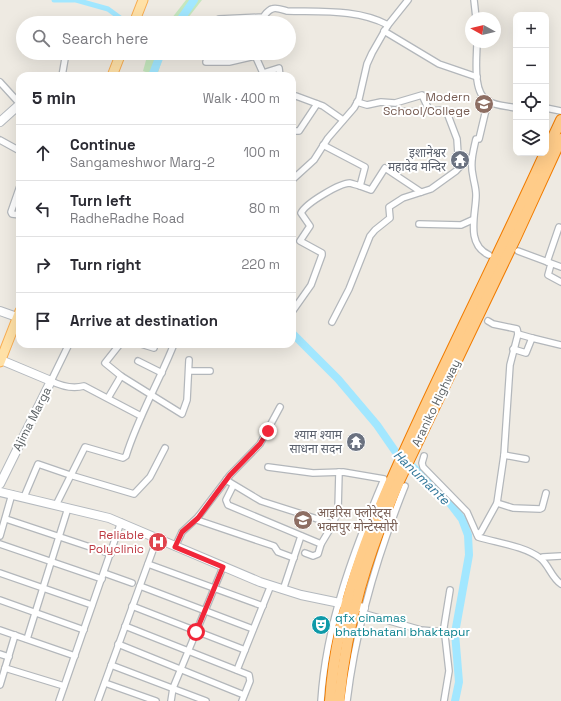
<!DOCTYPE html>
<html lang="en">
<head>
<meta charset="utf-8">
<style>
  :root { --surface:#fff; --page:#f7f7f7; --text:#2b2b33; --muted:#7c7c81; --line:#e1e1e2 }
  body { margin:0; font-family:"Space Grotesk","Noto Sans Devanagari",sans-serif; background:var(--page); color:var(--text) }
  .controls { position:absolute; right:12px; top:12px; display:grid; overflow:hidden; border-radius:8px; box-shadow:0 4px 16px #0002 }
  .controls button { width:36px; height:36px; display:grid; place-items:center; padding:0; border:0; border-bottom:1px solid var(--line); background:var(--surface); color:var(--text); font:20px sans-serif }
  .compass { position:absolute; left:465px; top:12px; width:36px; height:36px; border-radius:50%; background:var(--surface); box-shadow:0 4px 16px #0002; rotate:278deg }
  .stop { position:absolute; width:12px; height:12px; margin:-9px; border:3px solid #f12639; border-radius:50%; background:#fff }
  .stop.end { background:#f12639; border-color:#fff; box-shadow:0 1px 4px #0008 }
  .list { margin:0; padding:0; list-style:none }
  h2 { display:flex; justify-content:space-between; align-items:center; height:52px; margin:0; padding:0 16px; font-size:17px }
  h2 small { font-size:13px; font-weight:400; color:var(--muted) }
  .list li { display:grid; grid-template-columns:26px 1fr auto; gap:12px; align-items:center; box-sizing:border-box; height:56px; padding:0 16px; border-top:1px solid var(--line) }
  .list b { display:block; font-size:15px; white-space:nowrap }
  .list p { margin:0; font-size:13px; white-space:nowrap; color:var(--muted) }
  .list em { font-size:13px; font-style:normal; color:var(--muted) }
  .icon { flex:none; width:22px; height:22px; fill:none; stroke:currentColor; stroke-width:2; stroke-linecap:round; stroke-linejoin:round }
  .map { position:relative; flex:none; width:561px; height:701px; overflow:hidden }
  .search { position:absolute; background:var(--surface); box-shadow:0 4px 16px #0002; left:16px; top:16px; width:280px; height:44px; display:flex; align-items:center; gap:10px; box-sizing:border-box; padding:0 14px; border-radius:22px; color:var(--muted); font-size:15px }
  .panel { position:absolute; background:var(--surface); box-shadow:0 4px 16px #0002; left:16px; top:72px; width:280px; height:276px; border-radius:12px }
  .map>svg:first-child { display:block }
</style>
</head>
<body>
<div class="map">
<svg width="561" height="701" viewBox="0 0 561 701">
  <rect width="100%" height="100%" fill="#eeeae2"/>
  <g fill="#c5e7be">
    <path d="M186 0H202L184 23H168Z"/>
    <path d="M148 53H164L157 76 143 71Z"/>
  </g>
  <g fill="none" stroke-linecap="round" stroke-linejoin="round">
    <g stroke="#a2e7ff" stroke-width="5">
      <path d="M54 0H74"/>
      <path d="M76 0 108 9 127 23"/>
    </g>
    <g stroke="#a2e7ff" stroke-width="8">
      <path d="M178 23 194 0"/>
      <path d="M152 76 161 53"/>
      <path d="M292 333 338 379 377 425 395 451 442 493 462 519 468 535 469 555 455 633 459 682 455 701"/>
    </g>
    <defs>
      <g id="street">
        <path d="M474 0 476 18"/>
        <path d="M217 23 219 19 263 17C265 15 268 10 272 9 276 7 283 10 287 11 321 12 358 9 388 25"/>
        <path d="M384 31 439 64 477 77"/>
        <path d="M477 42C477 57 472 93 488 101 496 106 507 106 516 108"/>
        <path d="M254 53 263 73 279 68 280 76"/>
        <path d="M206 62H229L255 56"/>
        <path d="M62 76 66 53"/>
        <path d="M0 82 20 104"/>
        <path d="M292 97 296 96 323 106 343 120"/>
        <path d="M488 101 479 139H476C473 152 470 164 473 176 474 183 476 188 476 195 476 214 465 244 489 255"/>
        <path d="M357 102 367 105 381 102 395 103 422 95 430 112"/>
        <path d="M546 108 561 111"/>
        <path d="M394 110 408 112 446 110 457 139 458 154 467 159"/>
        <path d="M292 131H299L317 104"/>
        <path d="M0 140 20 151"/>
        <path d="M292 180 314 160 328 138 354 108 359 99 367 64 372 53 388 25 408 0"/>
        <path d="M20 186 11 212 12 214 20 215"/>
        <path d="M360 186 371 190 385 168 421 192"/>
        <path d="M419 224 461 225 472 220"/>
        <path d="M518 251 561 267"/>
        <path d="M547 262 559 227"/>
        <path d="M551 264 548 275 561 282"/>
        <path d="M292 312 311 285 322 255V253L300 241 310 226 301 213C306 203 340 183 350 183 353 184 357 185 360 186L365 167 323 145"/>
        <path d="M332 322 349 289 370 236 375 230 390 218 389 207 403 198 431 189 456 171 467 159 472 158"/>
        <path d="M518 334 532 338"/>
        <path d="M69 344 51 381C61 386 73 389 84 386L141 416"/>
        <path d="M120 344 105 363 121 376 182 414 187 400 189 360"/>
        <path d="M141 344 154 348"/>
        <path d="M513 349 526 353 532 338 561 345"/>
        <path d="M138 361 162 373"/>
        <path d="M189 371H210"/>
        <path d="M108 398 121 376"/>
        <path d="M504 455 526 459"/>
        <path d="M424 456 422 463 423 467 467 512 478 537C498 543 524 546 540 558 549 565 551 577 561 584"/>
        <path d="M268 467 313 473 343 472 384 479C354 550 326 623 321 701"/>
        <path d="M226 480 261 501 333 524"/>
        <path d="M233 486 226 500 228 505 321 544"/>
        <path d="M24 497 38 464 70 475 134 494 150 477 165 448"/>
        <path d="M497 503 513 508 540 509 542 508 546 493"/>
        <path d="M56 505 85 447 123 458 126 456C138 417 159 382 174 344"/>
        <path d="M198 517 197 520 274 546 278 552 294 558"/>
        <path d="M6 519 111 554"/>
        <path d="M477 534 481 532 497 503 504 455 510 365 518 334 517 329 493 324 488 321"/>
        <path d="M0 536 12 494"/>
        <path d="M0 544 102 579"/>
        <path d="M175 547 182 532 198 517 230 475 260 444 280 407"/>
        <path d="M305 553 313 556 318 554 321 544 333 524 338 510 339 472"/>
        <path d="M543 557 561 556"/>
        <path d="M148 564 263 606"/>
        <path d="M0 573 92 605"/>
        <path d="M104 573 132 583"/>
        <path d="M140 586 253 629"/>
        <path d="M283 590 301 536"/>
        <path d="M0 600 84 630"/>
        <path d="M132 606 245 650"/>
        <path d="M362 613 421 630 444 632"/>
        <path d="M125 626 249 675 250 681 242 701"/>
        <path d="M0 630 75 656"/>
        <path d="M27 639 68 508"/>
        <path d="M118 644 244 695"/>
        <path d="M0 654 9 657"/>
        <path d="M111 665 206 701"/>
        <path d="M5 668 64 686"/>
        <path d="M237 670 271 585"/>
        <path d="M105 683 156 701"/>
        <path d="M0 685 15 635"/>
        <path d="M59 701 121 522"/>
        <path d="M98 701 157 539"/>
        <path d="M171 701 173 688 223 567"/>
        <path d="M347 701C356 626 377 556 405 486"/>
        <path d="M444 701 449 671 444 627 450 590"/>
      </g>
      <g id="secondary">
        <path d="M0 122 20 104"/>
        <path d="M0 311 17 317"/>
        <path d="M0 484 51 381 1 360"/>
        <path d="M0 492 109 518 260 582 301 595 364 608"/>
      </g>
      <g id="primary">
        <path d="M134 23 143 0"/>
        <path d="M112 76 121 53"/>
        <path d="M0 362 20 311"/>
      </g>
      <g id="highway">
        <path d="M546 152 561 120"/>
        <path d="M330 701C337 597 378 508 421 415 462 327 505 241 545 153"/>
        <path d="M339 701C347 620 367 554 400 479L516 237 561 139"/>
      </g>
    </defs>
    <use href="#street" stroke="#b3b7bb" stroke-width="8"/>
    <use href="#secondary" stroke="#b4b9be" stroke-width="10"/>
    <use href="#primary" stroke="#f8ad52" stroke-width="11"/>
    <use href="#highway" stroke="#f17c00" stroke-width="12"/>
    <use href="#street" stroke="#fff" stroke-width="5.5"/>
    <use href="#secondary" stroke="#fff" stroke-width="8"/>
    <use href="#primary" stroke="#ffe1a7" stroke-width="9"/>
    <use href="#highway" stroke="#ffcc89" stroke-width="10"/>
  </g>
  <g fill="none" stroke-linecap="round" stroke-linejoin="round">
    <path stroke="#f12639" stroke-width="5" d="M196 632 223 567 175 547 182 532 198 518 230 475 260 444 268 431"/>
  </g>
  <defs>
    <symbol id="university-disc" viewBox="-11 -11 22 22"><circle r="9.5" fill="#8d6e63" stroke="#fff"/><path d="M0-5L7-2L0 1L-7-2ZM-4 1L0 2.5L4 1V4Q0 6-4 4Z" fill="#fff"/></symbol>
    <symbol id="temple-disc" viewBox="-11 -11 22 22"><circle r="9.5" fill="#6b7280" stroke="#fff"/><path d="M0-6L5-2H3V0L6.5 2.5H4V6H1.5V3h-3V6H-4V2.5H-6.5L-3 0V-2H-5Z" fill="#fff"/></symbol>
    <symbol id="school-disc" viewBox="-11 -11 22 22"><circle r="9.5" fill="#8d6e63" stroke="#fff"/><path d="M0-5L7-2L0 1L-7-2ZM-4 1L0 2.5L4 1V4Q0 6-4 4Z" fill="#fff"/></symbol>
    <symbol id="hospital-disc" viewBox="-11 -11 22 22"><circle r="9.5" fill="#e0444e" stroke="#fff"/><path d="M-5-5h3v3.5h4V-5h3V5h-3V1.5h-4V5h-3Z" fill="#fff"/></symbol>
    <symbol id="theatre-disc" viewBox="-11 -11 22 22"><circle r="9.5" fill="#0f9aa8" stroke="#fff"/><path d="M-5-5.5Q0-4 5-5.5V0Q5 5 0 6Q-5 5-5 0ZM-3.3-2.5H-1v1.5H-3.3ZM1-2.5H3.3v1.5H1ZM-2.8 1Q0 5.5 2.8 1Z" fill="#fff"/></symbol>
  </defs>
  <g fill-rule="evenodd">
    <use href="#university-disc" x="473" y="93" width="22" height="22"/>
    <use href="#temple-disc" x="449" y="149" width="22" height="22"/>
    <use href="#temple-disc" x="345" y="431" width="22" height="22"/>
    <use href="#school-disc" x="292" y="509" width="22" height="22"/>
    <use href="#hospital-disc" x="147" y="531" width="22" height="22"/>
    <use href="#theatre-disc" x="310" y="614" width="22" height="22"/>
  </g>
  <g text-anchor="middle" stroke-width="4" stroke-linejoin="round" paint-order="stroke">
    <g font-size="12" fill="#785e54" stroke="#fff" text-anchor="end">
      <text x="470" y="101">Modern<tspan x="470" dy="14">School/College</tspan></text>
      <text x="317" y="517" text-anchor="start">आइरिस फ्लोरेट्स<tspan x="317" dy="14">भक्तपुर मोन्टेस्सोरी</tspan></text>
    </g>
    <g font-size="12" fill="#5b616d" stroke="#fff" text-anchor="end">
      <text x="446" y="157">इशानेश्वर<tspan x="446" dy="14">महादेव मन्दिर</tspan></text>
      <text x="342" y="439">श्याम श्याम<tspan x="342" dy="14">साधना सदन</tspan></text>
    </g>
    <g font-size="12" fill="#5b6164" stroke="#fff">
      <text transform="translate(436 403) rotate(-64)" y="4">Araniko Highway</text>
      <text transform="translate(32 419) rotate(-63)" y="4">Ajima Marga</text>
    </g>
    <g font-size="12" fill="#be3a42" stroke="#fff" text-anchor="end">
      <text x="144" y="539">Reliable<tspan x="144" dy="14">Polyclinic</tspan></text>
    </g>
    <g font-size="12" fill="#0d838f" stroke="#fff" text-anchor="start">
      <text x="335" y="622">qfx cinamas<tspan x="335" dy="14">bhatbhatani bhaktapur</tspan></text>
    </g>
    <g font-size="13" font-style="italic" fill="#33789a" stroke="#fff">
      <text transform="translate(422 477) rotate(44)" y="5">Hanumante</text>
    </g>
  </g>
</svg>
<div class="controls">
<button>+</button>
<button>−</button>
<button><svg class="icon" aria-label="locate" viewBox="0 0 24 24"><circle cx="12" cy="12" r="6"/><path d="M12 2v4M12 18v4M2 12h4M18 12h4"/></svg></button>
<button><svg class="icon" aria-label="layers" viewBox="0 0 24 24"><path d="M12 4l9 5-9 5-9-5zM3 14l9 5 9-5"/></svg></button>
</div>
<svg class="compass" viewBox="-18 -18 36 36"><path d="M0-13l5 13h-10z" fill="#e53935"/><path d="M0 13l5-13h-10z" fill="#7c7c81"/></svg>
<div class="stop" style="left:196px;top:632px"></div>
<div class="stop end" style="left:268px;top:431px"></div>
<div class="search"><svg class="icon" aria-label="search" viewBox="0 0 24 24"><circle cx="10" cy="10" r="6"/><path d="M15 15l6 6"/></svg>Search here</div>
<section class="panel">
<h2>5 min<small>Walk · 400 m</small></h2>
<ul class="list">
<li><svg class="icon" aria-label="ahead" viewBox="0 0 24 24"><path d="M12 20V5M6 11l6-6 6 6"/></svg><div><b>Continue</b><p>Sangameshwor Marg-2</p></div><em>100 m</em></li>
<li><svg class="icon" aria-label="left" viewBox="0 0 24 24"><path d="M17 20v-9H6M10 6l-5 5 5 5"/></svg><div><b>Turn left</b><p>RadheRadhe Road</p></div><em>80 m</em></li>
<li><svg class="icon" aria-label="right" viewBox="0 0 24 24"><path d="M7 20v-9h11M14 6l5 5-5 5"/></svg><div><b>Turn right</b></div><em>220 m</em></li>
<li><svg class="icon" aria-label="arrive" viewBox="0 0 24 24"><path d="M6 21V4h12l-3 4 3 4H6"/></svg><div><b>Arrive at destination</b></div></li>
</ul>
</section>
</div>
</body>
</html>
